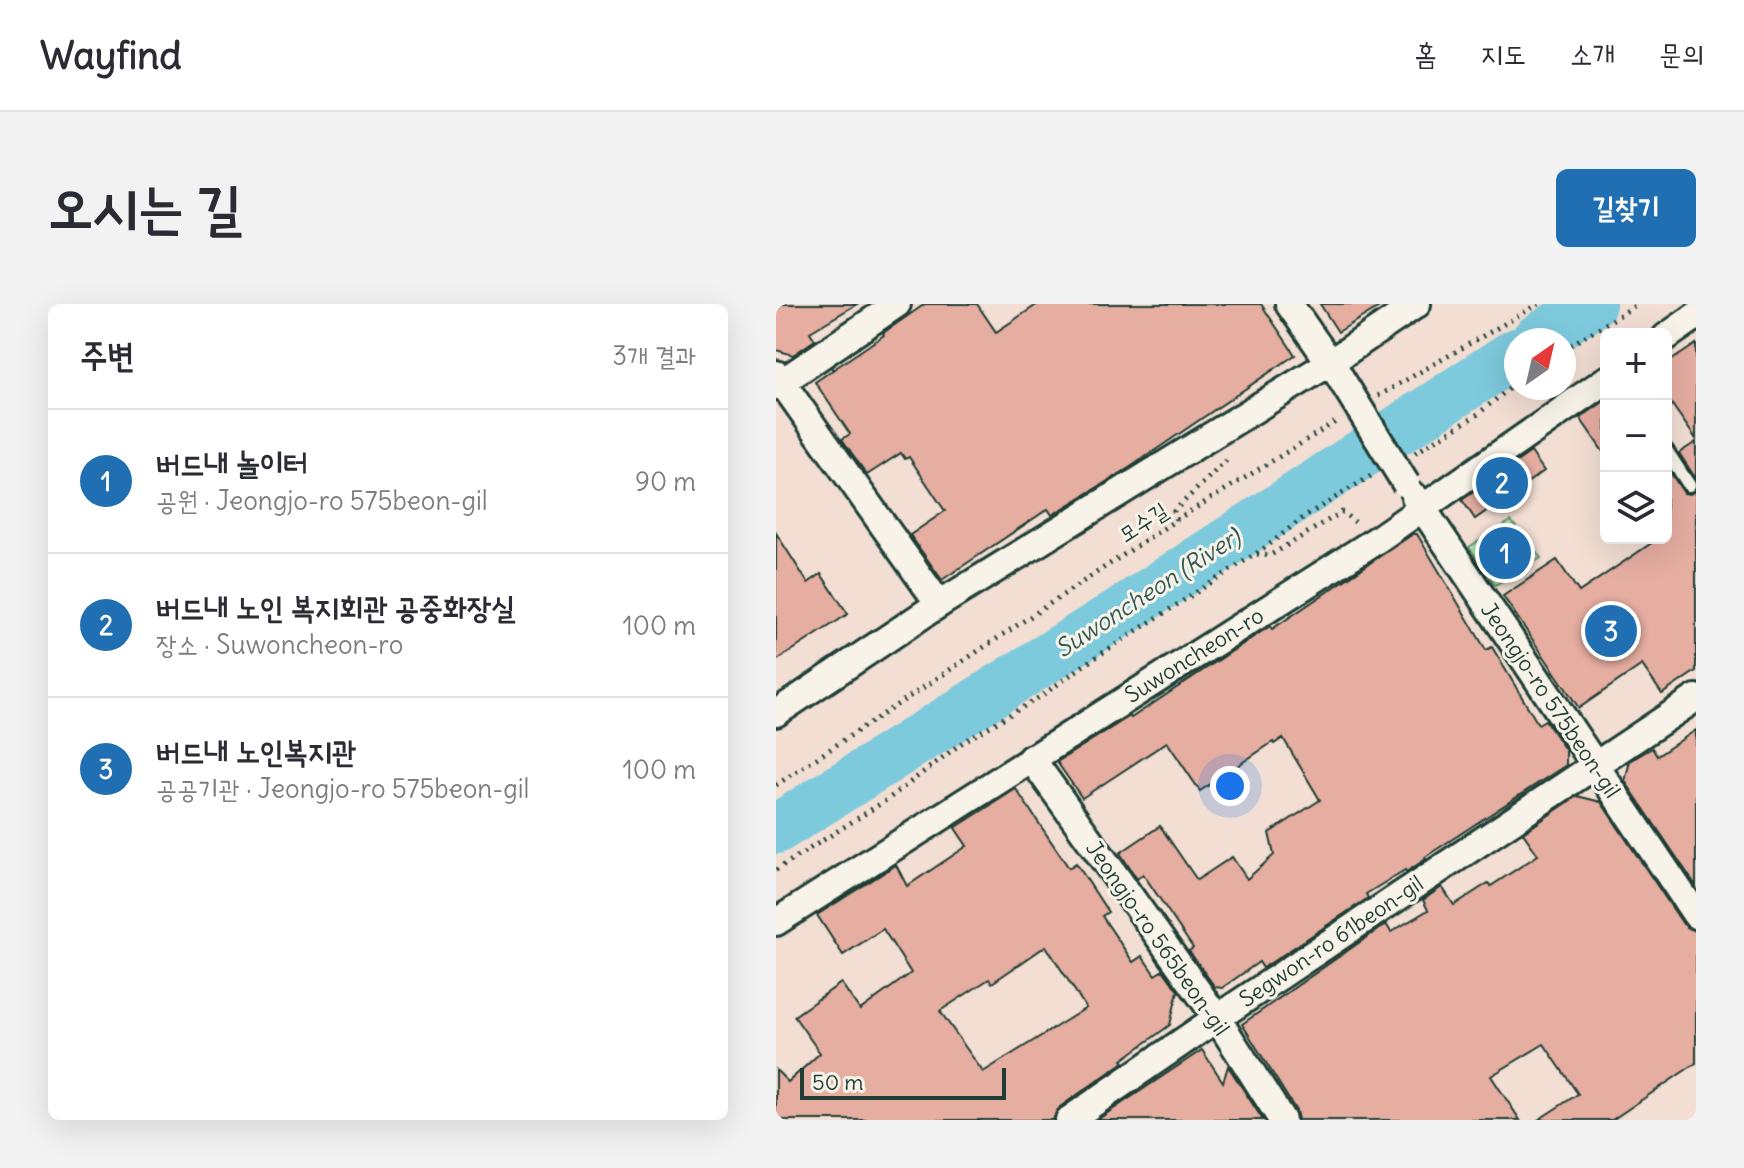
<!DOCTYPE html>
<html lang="ko">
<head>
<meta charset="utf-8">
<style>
  :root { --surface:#fff; --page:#f2f2f3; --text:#2b2b33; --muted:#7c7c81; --line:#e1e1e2; --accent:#1f6fb2 }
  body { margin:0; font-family:Delius,"Poor Story",sans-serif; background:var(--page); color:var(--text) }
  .controls { position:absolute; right:24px; top:24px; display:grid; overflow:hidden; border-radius:12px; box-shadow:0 8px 32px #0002 }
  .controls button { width:72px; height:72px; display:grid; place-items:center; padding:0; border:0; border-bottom:2px solid var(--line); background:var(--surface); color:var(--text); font:40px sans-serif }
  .compass { position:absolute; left:728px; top:24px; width:72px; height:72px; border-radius:50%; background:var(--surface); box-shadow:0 8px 32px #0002; rotate:34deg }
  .scale { position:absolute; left:24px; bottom:20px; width:206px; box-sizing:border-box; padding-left:8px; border:4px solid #1f3d34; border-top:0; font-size:22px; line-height:28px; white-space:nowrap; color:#1f3d34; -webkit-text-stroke:6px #f7f3e8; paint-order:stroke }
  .you { position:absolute; left:454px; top:482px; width:28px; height:28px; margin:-20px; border:6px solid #fff; border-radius:50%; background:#1a73e8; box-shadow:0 0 0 12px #1a73e833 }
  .badge { display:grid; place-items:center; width:52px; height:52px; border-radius:50%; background:var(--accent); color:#fff; font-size:26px; font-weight:700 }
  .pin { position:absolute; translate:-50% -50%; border:4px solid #fff; box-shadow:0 2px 8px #0006 }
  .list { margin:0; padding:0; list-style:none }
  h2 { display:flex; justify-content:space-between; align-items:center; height:104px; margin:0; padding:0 32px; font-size:34px }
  h2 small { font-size:26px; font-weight:400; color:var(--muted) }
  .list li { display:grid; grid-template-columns:52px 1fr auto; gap:24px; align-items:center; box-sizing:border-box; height:144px; padding:0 32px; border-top:2px solid var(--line) }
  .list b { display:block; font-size:30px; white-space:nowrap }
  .list p { margin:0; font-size:26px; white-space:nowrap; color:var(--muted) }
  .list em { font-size:26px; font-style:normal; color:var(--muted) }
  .icon { flex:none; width:44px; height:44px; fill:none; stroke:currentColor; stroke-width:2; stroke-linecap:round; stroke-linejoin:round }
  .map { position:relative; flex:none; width:920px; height:816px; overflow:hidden; border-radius:12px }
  header { display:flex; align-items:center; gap:48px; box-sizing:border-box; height:112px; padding:0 40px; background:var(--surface); border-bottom:2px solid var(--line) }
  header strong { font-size:38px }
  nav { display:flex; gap:44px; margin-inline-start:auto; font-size:28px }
  .intro { display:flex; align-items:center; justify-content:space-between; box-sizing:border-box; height:192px; padding:0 48px }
  h1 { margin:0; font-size:56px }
  .button { padding:20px 36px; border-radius:12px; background:var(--accent); color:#fff; font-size:28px; font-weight:700 }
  main { display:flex; gap:48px; padding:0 48px }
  aside { flex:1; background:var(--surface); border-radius:12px; box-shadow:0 8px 32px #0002 }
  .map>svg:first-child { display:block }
</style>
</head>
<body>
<header>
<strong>Wayfind</strong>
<nav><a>홈</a><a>지도</a><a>소개</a><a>문의</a></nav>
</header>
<div class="intro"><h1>오시는 길</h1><a class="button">길찾기</a></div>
<main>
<aside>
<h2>주변<small>3개 결과</small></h2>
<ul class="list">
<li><span class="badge">1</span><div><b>버드내 놀이터</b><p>공원 · Jeongjo-ro 575beon-gil</p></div><em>90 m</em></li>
<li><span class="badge">2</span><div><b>버드내 노인 복지회관 공중화장실</b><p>장소 · Suwoncheon-ro</p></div><em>100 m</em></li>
<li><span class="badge">3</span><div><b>버드내 노인복지관</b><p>공공기관 · Jeongjo-ro 575beon-gil</p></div><em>100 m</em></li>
</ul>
</aside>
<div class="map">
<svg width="920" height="816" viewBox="0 0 920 816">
  <rect width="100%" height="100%" fill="#f2ded3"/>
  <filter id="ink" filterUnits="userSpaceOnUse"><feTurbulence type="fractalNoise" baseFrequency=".0125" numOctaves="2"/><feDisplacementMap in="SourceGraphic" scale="16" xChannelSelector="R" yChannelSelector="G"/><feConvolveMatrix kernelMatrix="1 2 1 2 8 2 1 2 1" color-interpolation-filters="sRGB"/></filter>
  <g filter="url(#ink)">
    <path fill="#b5efb4" stroke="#6a9674" stroke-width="2" d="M735 217 765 254 719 281 693 243Z"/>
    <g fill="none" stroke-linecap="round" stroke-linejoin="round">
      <g stroke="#7ecadd" stroke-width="50">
        <path d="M760 36 815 0"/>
        <path d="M0 525 351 304 740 49"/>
      </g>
    </g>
    <g fill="#e6ada1" stroke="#1f3d34" stroke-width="2" fill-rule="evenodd">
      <path d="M0 0H81L34 28 39 36 17 51 0 46Z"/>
      <path d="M149 0H201L220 28 262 0H485L519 51 353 164 276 211 272 205 166 276 134 231 169 207 133 153 129 155 125 149 91 171 66 135 74 130 39 78 58 65 55 64 58 65 108 31 107 29Z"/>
      <path d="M544 0H608L562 28Z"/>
      <path d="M920 40V135L890 92V60Z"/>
      <path d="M830 96V152L804 114Z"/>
      <path d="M920 138V175L903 149Z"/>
      <path d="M755 148 768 167 699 215 686 196Z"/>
      <path d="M890 162 908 189 914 190 920 186V367L886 390 866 361 803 404 727 292 781 256 803 288 883 234H890Z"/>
      <path d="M0 229 32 279 45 270 72 310 0 357Z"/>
      <path d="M637 230H641L710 346 716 343 762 420 769 416 790 447V461L649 553 650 555 630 568 629 566 590 590 592 594 487 664 483 658 446 684 439 683 413 647 417 644 367 570 361 575 344 549 384 522 421 576 456 553 471 575 498 551 493 529 544 496 507 434 498 440 497 438 424 487 391 438 306 494 281 458 354 412 355 414 494 322 496 325Z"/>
      <path d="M920 426V582L849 477 854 457 876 444 881 452Z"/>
      <path d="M240 485 293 564 300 559 332 608 326 612 357 658 366 652 379 671 387 666 402 687 394 721 346 756 348 758 284 803 277 816H0V766L12 778 44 749 18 712 65 679 84 706 135 669 107 625 67 651 41 611 120 561 131 582 191 542 179 524ZM270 642 310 704 207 768 164 707 213 675 216 679Z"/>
      <path d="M801 492 825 498 907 620 920 627V759L836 816H762L802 790 768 740 715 772 744 816H522L520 807 466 720 610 620 615 628 652 606 647 596 666 583 678 601 712 579 715 582 762 551 747 529Z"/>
      <path d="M426 746 447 778 452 762 487 816H321Z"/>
    </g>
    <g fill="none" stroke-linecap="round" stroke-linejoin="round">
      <defs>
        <path id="lane" d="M890 146 913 181"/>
        <g id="street">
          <path d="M513 0 562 70"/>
          <path d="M890 33 920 12"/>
          <path d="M0 70 163 300"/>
          <path d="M0 82 121 0"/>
          <path d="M639 193 920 611"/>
          <path d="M0 409 163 300 555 58 641 0"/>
          <path d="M255 454 441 714 506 816"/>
          <path d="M0 618 602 235 830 76"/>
          <path d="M293 816 441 714 920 394"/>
        </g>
      </defs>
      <use href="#lane" stroke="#1f3d34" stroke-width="18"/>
      <use href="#street" stroke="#1f3d34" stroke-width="32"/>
      <g stroke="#1f3d34" stroke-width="5" stroke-dasharray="2 6" stroke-linecap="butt">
        <path d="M788 45 862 0"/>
        <path d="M602 92 763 0"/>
        <path d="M639 149 702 110 740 79"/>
        <path d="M400 216 398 207 454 153"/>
        <path d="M481 250 493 252 566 208 579 218"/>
        <path d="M0 481 400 216 563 116"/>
        <path d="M0 566 112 495 187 438 264 393 311 359 490 243 529 212 595 172"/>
      </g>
      <use href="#lane" stroke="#f7f3e8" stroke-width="12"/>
      <use href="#street" stroke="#f7f3e8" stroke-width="26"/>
      <defs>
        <path id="street-bridge" d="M562 70 630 180"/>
      </defs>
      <use href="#street-bridge" stroke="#1f3d34" stroke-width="32" stroke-linecap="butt"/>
      <use href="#street-bridge" stroke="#f7f3e8" stroke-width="26"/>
    </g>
  </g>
  <g text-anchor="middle" stroke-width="6" stroke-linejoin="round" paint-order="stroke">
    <g font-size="22" fill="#1f3d34" stroke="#f7f3e8">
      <text transform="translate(367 218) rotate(-33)" y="8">모수길</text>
      <text transform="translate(418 351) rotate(-32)" y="8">Suwoncheon-ro</text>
      <text transform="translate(775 396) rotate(56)" y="8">Jeongjo-ro 575beon-gil</text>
      <text transform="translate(382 634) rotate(55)" y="8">Jeongjo-ro 565beon-gil</text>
      <text transform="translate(555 637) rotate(-34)" y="8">Segwon-ro 61beon-gil</text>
    </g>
    <g font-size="24" font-style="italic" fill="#325956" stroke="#f7f3e8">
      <text transform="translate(372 289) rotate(-33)" y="8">Suwoncheon (River)</text>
    </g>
  </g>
</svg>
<div class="controls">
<button>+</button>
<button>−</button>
<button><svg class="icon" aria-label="layers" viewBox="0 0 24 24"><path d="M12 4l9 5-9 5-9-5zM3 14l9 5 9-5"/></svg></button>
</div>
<svg class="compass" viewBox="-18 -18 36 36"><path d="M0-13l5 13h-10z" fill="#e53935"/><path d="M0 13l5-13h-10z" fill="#7c7c81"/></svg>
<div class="scale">50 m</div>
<div class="you"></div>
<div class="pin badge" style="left:729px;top:249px">1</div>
<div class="pin badge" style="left:726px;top:179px">2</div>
<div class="pin badge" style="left:835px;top:327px">3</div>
</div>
</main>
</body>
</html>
